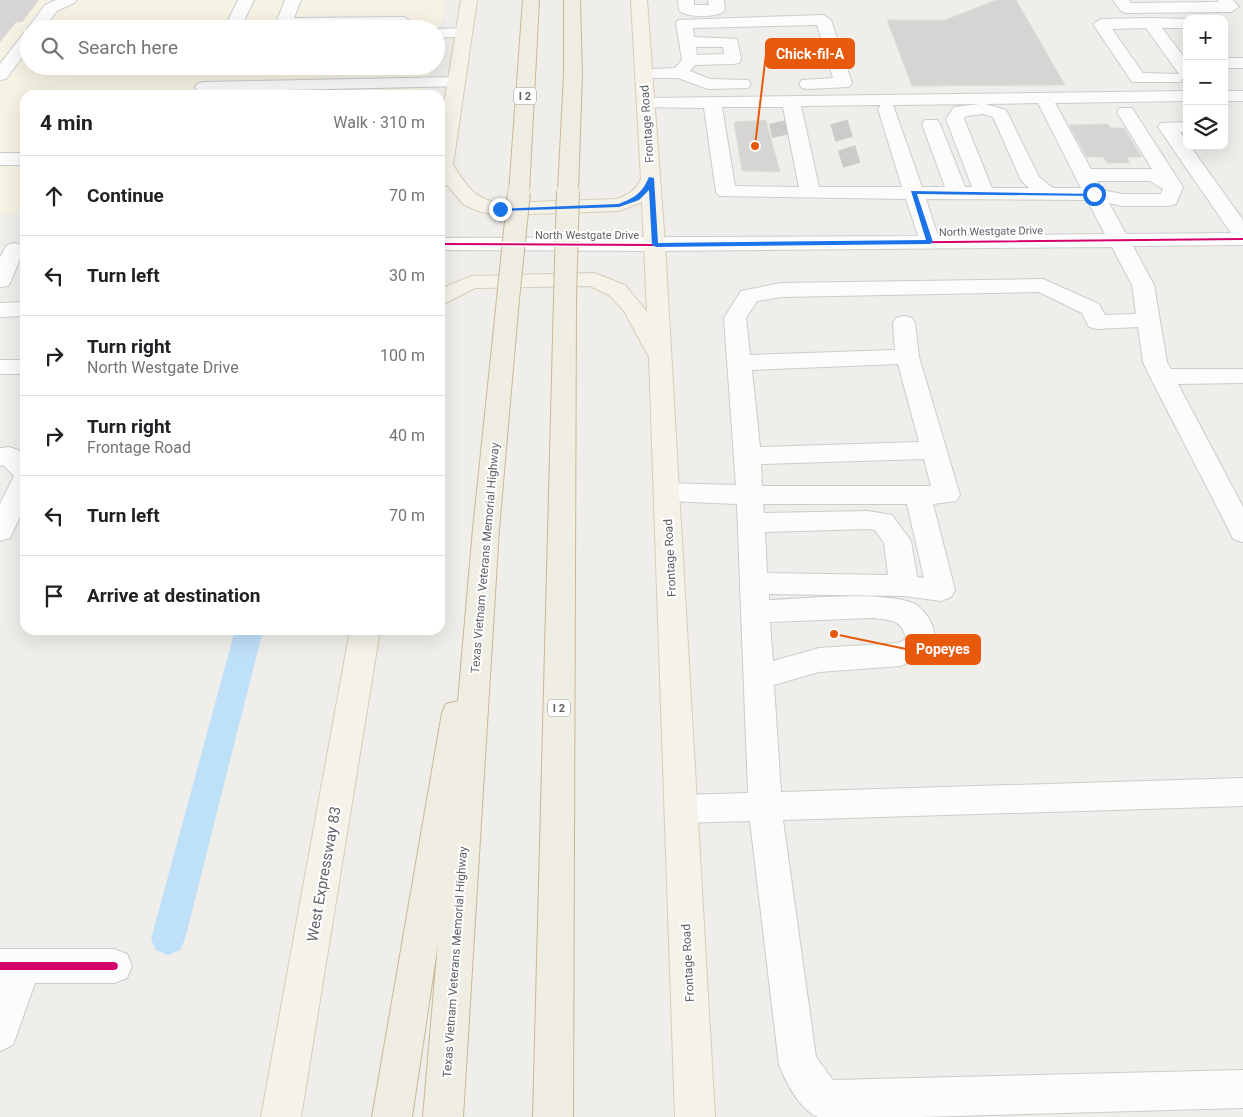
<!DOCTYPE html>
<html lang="en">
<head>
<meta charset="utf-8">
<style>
  :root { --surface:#fff; --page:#f6f6f6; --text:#202124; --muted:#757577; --line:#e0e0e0 }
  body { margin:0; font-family:Roboto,sans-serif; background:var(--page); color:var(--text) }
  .controls { position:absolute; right:15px; top:15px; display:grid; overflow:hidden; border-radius:10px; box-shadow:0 5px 20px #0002 }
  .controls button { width:45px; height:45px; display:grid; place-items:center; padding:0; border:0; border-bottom:1px solid var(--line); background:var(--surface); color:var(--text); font:25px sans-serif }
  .stop { position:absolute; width:15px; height:15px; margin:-11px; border:4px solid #1a73e8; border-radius:50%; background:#fff }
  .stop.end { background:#1a73e8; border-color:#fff; box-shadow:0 1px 5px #0008 }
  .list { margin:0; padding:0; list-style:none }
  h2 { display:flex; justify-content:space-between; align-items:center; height:65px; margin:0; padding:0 20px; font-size:21px }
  h2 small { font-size:16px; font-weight:400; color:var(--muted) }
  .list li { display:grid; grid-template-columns:32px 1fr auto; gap:15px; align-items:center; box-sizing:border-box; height:80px; padding:0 20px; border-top:1px solid var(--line) }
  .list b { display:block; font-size:19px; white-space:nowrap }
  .list p { margin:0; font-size:16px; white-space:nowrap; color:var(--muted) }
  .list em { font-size:16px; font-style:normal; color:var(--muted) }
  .icon { flex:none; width:28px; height:28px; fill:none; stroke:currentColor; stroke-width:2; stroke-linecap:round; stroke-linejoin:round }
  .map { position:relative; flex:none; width:1243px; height:1117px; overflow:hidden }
  .search { position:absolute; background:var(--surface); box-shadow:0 5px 20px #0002; left:20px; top:20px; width:425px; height:55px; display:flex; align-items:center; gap:12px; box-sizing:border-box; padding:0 18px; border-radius:28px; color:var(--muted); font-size:19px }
  .panel { position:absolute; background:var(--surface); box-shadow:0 5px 20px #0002; left:20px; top:90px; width:425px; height:545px; border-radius:15px }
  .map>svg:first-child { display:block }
</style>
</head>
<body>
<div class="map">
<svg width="1243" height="1117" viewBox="0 0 1243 1117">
  <rect width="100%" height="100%" fill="#efeeea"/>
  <path fill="#f7f3e4" d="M0 0H446L436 45V29H29V66H432L425 95H25V214H0Z"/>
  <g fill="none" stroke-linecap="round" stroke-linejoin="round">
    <path fill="#bfe0f9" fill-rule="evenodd" d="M235 630H263L185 939 180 950 168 955 156 950 151 939Z"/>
  </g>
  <g fill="#d6d5d3" stroke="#deddd9">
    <path d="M0 0H39L22 22H16L0 42Z"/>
    <path d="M996 0H1016L1065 85 912 86 887 20H945Z"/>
    <path d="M766 120 780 172 742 171 734 122Z"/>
    <path d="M1108 124 1111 128H1124L1142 157H1127L1130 163H1107L1103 157H1087L1069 125Z"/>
  </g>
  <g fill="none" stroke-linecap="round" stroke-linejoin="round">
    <g stroke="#cbcbca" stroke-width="18" stroke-dasharray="18 9" stroke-linecap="butt">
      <path d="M778 122 781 136"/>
      <path d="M839 122 854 173"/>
    </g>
    <defs>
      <g id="minor">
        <path d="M56 0H77L74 3 57 11 43 29H29V32L27 29 45 5Z"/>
        <path d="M238 0H254L240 29H224Z"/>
        <path d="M285 0H301L294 18 404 17 412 22 404 27 284 28 276 23Z"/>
        <path d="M678 0H694V5H709L708 0H724L725 10C719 18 685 18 679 10Z"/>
        <path d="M1113 0H1129L1131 3 1219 2 1217 0H1233L1239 7 1231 12 1127 13 1121 11Z"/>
        <path d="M823 15 831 20 852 83 849 87 808 89 802 88 799 84 802 80 833 78 817 25 693 28 694 37 737 39 741 59 739 63 733 64 695 65 690 71 710 79 748 80 751 84 748 88 708 89 678 78H638L635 74 638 70 675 68 682 60 676 23 678 20ZM696 47H723L724 54 697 55Z"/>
        <path d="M1150 18 1189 19H1187V28H1162L1187 61V78L1183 77 1181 82H1132L1093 24 1101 19ZM1146 28 1179 74 1143 73 1112 29Z"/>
        <path d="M464 28 470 30 472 33 470 36 436 38V29H434Z"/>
        <path d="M29 32V48L6 79 0 80V64L23 34Z"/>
        <rect x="1224" y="58" width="19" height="10"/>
        <path d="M456 77 462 78 465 82 462 86 204 92 198 91 195 87 198 83 204 82Z"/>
        <path d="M1187 91V101L1055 103 1091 169H1152L1117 112 1120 108H1132L1183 187 1176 204 1169 206H1122L1109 203 1126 234 1231 233 1158 127 1161 123 1187 122V132H1180L1187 142V146H1190L1243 220V245L1133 246 1154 285 1167 362 1171 369H1243V383L1178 384 1243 507V542L1233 539 1230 532 1150 377 1143 362 1138 327 1097 329 1089 327 1082 313 1039 292 781 297 757 301 746 318 750 355 895 350 893 323 896 318 904 316 912 318 915 323 919 357 960 495 956 501 933 504 955 590 951 597 941 601 904 596 769 594V600C804 599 885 590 915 604 922 608 931 619 933 628 936 638 937 644 932 653L900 666 819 672 774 685 781 792 1243 778V806L783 820 816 1057 833 1080 1243 1070V1108L921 1117H818C800 1110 786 1082 779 1065L750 821 681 823 669 819 665 809 669 799 681 795 748 793 737 504 667 501 658 498 654 492 658 486 667 483 736 485 724 318 741 291 781 283 1043 279 1099 304 1105 315 1136 314 1132 285 1112 247 655 251 440 250V238L918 236 906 199 719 196 716 192 704 108 640 107 637 103 640 99 646 98ZM1038 103 1081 188H1053L1039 177 1006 110 985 104ZM980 104 954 107 946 119 972 187H965L940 124 937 120H925L922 124 945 187H922L893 105ZM881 105 878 109 902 187H819L801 106ZM722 107H783L799 187 735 186ZM983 114 993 117 1021 180 1029 188H992L964 119 966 116ZM1097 181H1150L1163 189 1161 194H1122L1102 190ZM926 199 1087 200 1105 234 938 236ZM898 364 919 442 760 447 752 370ZM924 459 931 486H762L761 464ZM763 504H907L924 578 917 577 911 541 892 515 868 511 764 513ZM868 529 875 530 884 543 888 575 767 573 765 532ZM872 618C890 620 902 619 906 639L898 643 819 648 773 661 770 622Z"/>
        <rect x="1224" y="91" width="19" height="10"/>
        <rect x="0" y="153" width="25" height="12"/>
        <path d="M14 243 21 245 24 249 11 281 8 286 0 287V257L7 245Z"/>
        <path d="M25 302V316L0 317V303Z"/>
        <rect x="0" y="360" width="25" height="14"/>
        <path d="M9 447 18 450 25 456V506L10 538 0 541V504L14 476 3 465 0 466V448Z"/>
        <path d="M0 949H114L127 954 132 966 127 978 114 983H35L13 1045 0 1051Z"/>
      </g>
      <g id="major">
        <path d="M461 0H477L453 165C466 185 475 200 500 203L617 199C628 195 636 190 641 179L631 0H647L665 245 715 1117H675L649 357 624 311 609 295 590 286 475 288 440 306V289L472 276 594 273 625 285 647 312 642 202 619 211 500 215 481 212 464 205 447 185 440 187V128Z"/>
        <path d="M350 630H380L301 1117H261Z"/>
      </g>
      <g id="highway">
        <path d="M523 0H539L529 192 526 196H512L509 192Z"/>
        <path d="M564 0H580L582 74 578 191 575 195H561L558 191 564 74Z"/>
        <path d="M565 291 573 293 576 298 573 1117H533L554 298 557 293Z"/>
        <path d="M508 292 516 294 519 299 499 529 463 1117H423L438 943 412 1117H372L442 713 446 704 458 701 473 529 497 299 500 294Z"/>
      </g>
    </defs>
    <use href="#minor" stroke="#cbcccc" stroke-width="2"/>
    <use href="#major" stroke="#d7ceb8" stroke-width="2"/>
    <use href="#highway" stroke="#c8b996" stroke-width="2"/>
    <use href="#minor" fill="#fdfcfc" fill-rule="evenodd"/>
    <use href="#major" fill="#f4f2e9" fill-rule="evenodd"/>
    <use href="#highway" fill="#f0ede3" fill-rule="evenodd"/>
    <defs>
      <g id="highway-bridge">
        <path d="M565 298 568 191"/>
        <path d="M508 299 519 192"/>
      </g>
    </defs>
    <use href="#highway-bridge" stroke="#c8b996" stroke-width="24" stroke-linecap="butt"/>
    <use href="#highway-bridge" stroke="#f0ede3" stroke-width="22"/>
    <defs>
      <g id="cycleway">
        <path d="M1243 238V240L655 246 440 245V243L655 244Z"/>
        <path d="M0 962H114L117 963 118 966 117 969 114 970H0Z"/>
      </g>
    </defs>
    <use href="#cycleway" stroke="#fff" stroke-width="3"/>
    <use href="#cycleway" fill="#d6006c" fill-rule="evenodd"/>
  </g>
  <path fill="#1a73e8" d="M649 177 654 178 658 243 926 240 911 191 1097 194 1094 196 917 194 933 242 930 244 656 247 652 245 649 190 639 200 619 207 500 211 497 209 618 204C635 198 642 193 649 177Z"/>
  <g text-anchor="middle" stroke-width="4" stroke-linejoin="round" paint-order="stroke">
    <g fill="#fff" stroke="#8f9295" stroke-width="1">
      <rect x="514" y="87.5" width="22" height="17" rx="4"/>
      <rect x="548" y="699.5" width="22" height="17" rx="4"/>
    </g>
    <g font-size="11" font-weight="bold" fill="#5f6368">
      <text x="525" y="100">I 2</text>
      <text x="559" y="712">I 2</text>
    </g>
    <g font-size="11" fill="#5f6368" stroke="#fff">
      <text transform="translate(991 231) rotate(-1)" y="4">North Westgate Drive</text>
      <text x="587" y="239">North Westgate Drive</text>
    </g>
    <g font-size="12" fill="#5f6368" stroke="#fff">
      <text transform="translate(647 124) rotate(-94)" y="4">Frontage Road</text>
      <text transform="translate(485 558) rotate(-85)" y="4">Texas Vietnam Veterans Memorial Highway</text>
      <text transform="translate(670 558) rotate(-93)" y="4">Frontage Road</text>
      <text transform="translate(455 962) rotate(-86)" y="4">Texas Vietnam Veterans Memorial Highway</text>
      <text transform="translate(688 963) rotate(-93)" y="4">Frontage Road</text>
    </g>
    <g font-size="15" fill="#5f6368" stroke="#fff">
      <text transform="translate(324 874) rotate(-80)" y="5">West Expressway 83</text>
    </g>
  </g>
  <path fill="none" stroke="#e8590c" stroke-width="2" d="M755 146L766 54M834 634L906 649"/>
  <g fill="#e8590c" stroke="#fff" stroke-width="2">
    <circle cx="755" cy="146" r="5"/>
    <circle cx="834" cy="634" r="5"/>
  </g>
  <g fill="#e8590c" stroke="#e8590c" stroke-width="2">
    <rect x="766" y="39" width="88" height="29" rx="5"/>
    <rect x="906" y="635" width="74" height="29" rx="5"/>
  </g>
  <g font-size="14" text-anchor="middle" font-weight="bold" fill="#fff">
    <text x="810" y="59">Chick-fil-A</text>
    <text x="943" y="654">Popeyes</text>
  </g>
</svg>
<div class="controls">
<button>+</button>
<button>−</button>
<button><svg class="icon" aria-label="layers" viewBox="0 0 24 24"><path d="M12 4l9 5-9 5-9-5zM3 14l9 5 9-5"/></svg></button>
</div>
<div class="stop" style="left:1094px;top:194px"></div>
<div class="stop end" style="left:500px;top:209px"></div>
<div class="search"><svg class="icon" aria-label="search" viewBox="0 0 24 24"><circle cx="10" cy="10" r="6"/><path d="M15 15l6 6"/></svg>Search here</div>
<section class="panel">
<h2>4 min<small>Walk · 310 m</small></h2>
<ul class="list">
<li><svg class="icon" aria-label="ahead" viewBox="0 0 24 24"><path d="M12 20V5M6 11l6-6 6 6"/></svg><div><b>Continue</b></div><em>70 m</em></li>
<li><svg class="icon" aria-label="left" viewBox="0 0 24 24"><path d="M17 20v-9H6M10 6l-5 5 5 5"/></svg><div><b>Turn left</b></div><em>30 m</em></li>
<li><svg class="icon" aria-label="right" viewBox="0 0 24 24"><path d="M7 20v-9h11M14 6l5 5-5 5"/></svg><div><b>Turn right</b><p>North Westgate Drive</p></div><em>100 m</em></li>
<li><svg class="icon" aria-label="right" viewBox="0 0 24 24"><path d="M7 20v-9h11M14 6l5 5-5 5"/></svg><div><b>Turn right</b><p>Frontage Road</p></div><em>40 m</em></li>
<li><svg class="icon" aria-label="left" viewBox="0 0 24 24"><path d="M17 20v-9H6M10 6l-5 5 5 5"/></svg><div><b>Turn left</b></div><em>70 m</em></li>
<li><svg class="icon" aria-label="arrive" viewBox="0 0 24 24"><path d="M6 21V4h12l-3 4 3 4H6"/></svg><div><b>Arrive at destination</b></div></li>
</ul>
</section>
</div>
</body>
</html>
